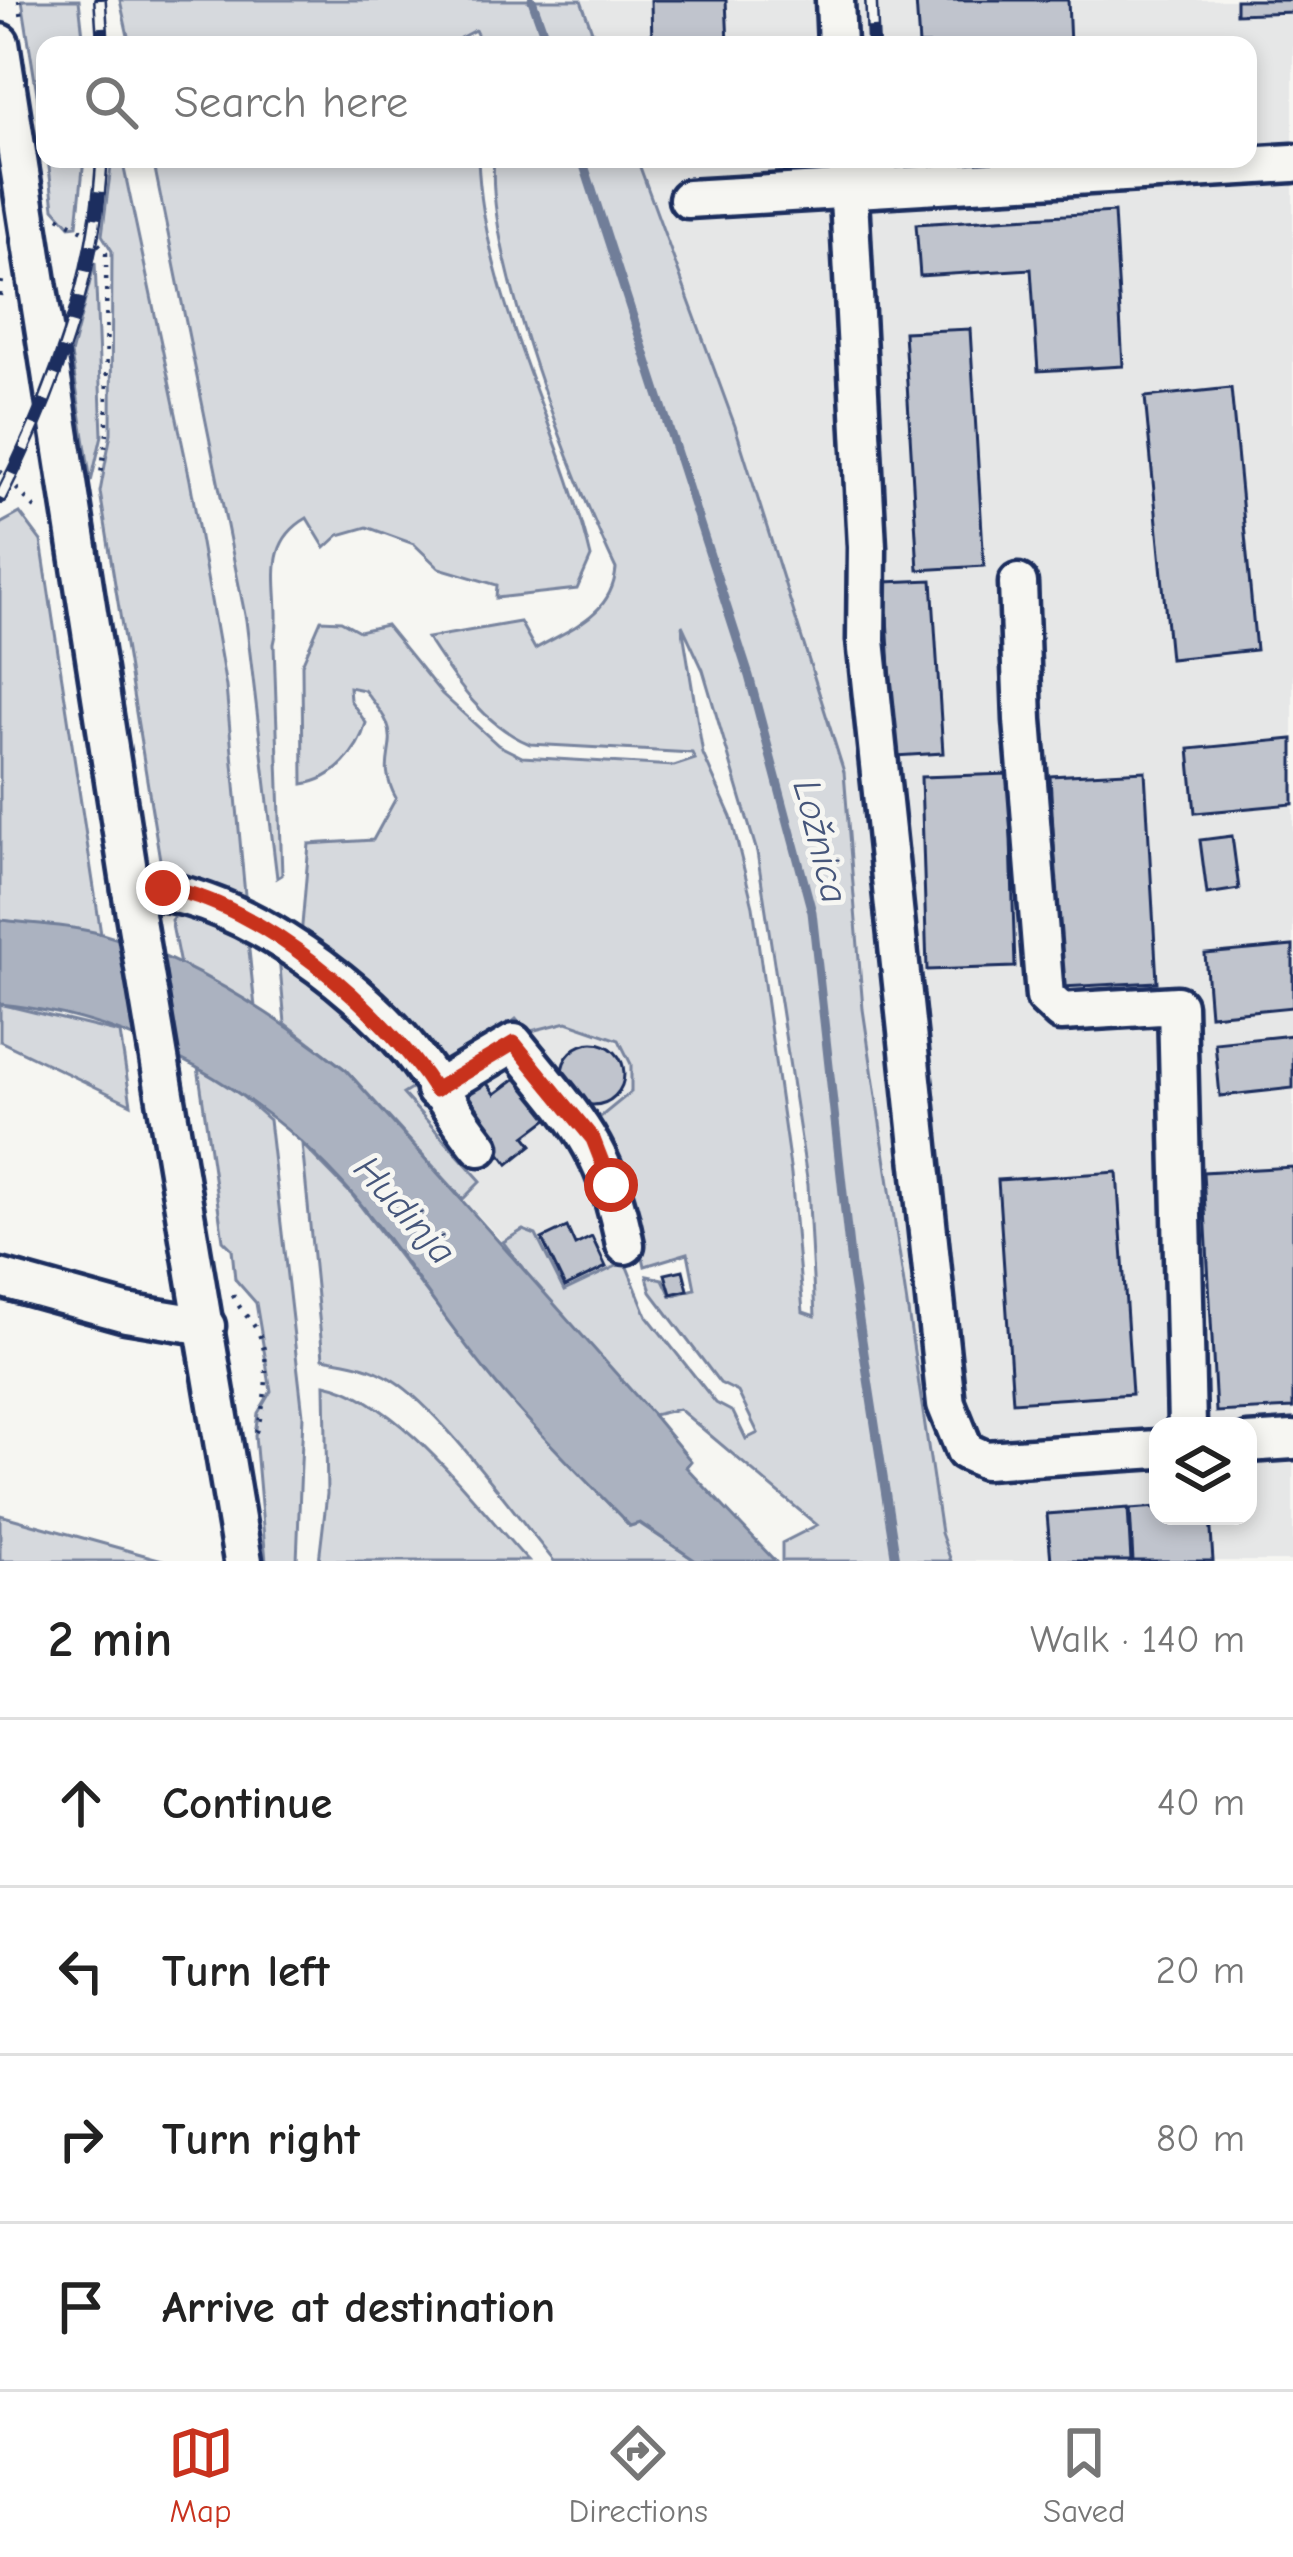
<!DOCTYPE html>
<html lang="en">
<head>
<meta charset="utf-8">
<style>
  :root { --surface:#fff; --page:#f6f6f6; --text:#222; --muted:#767676; --line:#e0e0e0; --accent:#c8321e }
  body { margin:0; font-family:"Comic Neue",sans-serif; background:var(--page); color:var(--text) }
  .controls { position:absolute; right:36px; bottom:36px; display:grid; overflow:hidden; border-radius:24px; box-shadow:0 6px 18px #0003 }
  .controls button { width:108px; height:108px; display:grid; place-items:center; padding:0; border:0; border-bottom:3px solid var(--line); background:var(--surface); color:var(--text); font:60px sans-serif }
  .stop { position:absolute; width:36px; height:36px; margin:-27px; border:9px solid #c8321e; border-radius:50%; background:#fff }
  .stop.end { background:#c8321e; border-color:#fff; box-shadow:0 3px 12px #0008 }
  .list { margin:0; padding:0; list-style:none }
  h2 { display:flex; justify-content:space-between; align-items:center; height:156px; margin:0; padding:0 48px; font-size:51px }
  h2 small { font-size:39px; font-weight:400; color:var(--muted) }
  .list li { display:grid; grid-template-columns:78px 1fr auto; gap:36px; align-items:center; box-sizing:border-box; height:168px; padding:0 48px; border-top:3px solid var(--line) }
  .list b { display:block; font-size:45px; white-space:nowrap }
  .list em { font-size:39px; font-style:normal; color:var(--muted) }
  .icon { flex:none; width:66px; height:66px; fill:none; stroke:currentColor; stroke-width:2; stroke-linecap:round; stroke-linejoin:round }
  .map { position:relative; flex:none; width:1293px; height:1561px; overflow:hidden }
  .search { position:absolute; background:var(--surface); box-shadow:0 6px 18px #0003; left:36px; right:36px; top:36px; height:132px; display:flex; align-items:center; gap:30px; box-sizing:border-box; padding:0 42px; border-radius:24px; color:var(--muted); font-size:45px }
  .sheet { height:828px; background:var(--surface) }
  nav { display:flex; justify-content:space-around; align-items:center; box-sizing:border-box; height:168px; border-top:3px solid var(--line); background:var(--surface); font-size:33px; color:var(--muted) }
  nav a { display:grid; justify-items:center; gap:6px }
  nav .on { color:var(--accent) }
  .map>svg:first-child { display:block }
</style>
</head>
<body>
<div class="map">
<svg width="1293" height="1561" viewBox="0 0 1293 1561">
  <rect width="100%" height="100%" fill="#f6f6f2"/>
  <filter id="ink" filterUnits="userSpaceOnUse"><feTurbulence type="fractalNoise" baseFrequency=".00833" numOctaves="2"/><feDisplacementMap in="SourceGraphic" scale="24" xChannelSelector="R" yChannelSelector="G"/><feConvolveMatrix kernelMatrix="1 2 1 2 8 2 1 2 1" color-interpolation-filters="sRGB"/></filter>
  <g filter="url(#ink)">
    <g fill="#e6e7e7" fill-rule="evenodd">
      <path d="M581 0H1293V1561H951L941 1533 863 1009 844 772 735 426 637 159H1248V45H597ZM1158 1426H1248V1516H1158Z"/>
      <path d="M516 1018 528 1032 567 1022 609 1036 627 1050 631 1064V1092L620 1105 613 1148 631 1205 625 1262 564 1292 536 1235 523 1230 503 1242 463 1199 480 1181 402 1094 467 1059Z"/>
    </g>
    <g fill="#d6d9dd" stroke="#78849e" stroke-width="3" fill-rule="evenodd">
      <path d="M22 0H79L84 45H45V143Z"/>
      <path d="M120 0H581L597 45H482L475 30 460 38 462 45H130Z"/>
      <path d="M48 159H84L77 225 70 226 54 208Z"/>
      <path d="M112 159H122L190 480 226 687 247 917 163 878 100 492 111 433 112 251 102 235Z"/>
      <path d="M153 159H478C484 300 559 422 591 557L577 589 496 598 497 585 439 568 414 544 367 527 339 535 325 548 307 518C255 548 286 598 274 644L282 875 277 878 246 620Z"/>
      <path d="M494 159H637L735 426 844 772 863 1009 941 1533 951 1561H782V1543L817 1525 679 1409 653 1415 559 1316 503 1242 523 1230 536 1235 564 1291 625 1262 647 1316 716 1403 733 1412 746 1439 758 1433 738 1392 720 1383 651 1292 647 1276 663 1279 671 1296 695 1289 688 1253 645 1266 625 1175 593 1123 631 1092V1064L619 1040 567 1022 527 1032 516 1019 467 1059 449 1066 301 937 309 844 373 840 396 798C376 762 398 749 387 723 382 711 372 700 364 690L349 687 350 700 366 723C358 752 334 780 303 784L302 664 321 620 341 621 359 631 386 625 442 694 498 745 522 757 674 766 695 759 692 753 530 744C483 725 454 679 427 638L520 622 535 649C571 628 612 615 616 569 573 479 485 254 494 159ZM682 625 703 670 757 852 808 1185 815 1316 803 1312 791 1174 753 906 731 817 703 754Z"/>
      <path d="M95 262 102 435 91 482 71 354Z"/>
      <path d="M20 513 41 541 101 934 0 920V524Z"/>
      <path d="M180 910 248 941 255 1007 180 965 171 920Z"/>
      <path d="M279 956 351 1011 418 1085 403 1094 481 1181 463 1199 346 1070 285 1023Z"/>
      <path d="M0 1004 120 1033 131 1104 0 1041Z"/>
      <path d="M198 1067 225 1081 269 1120 303 1415 297 1561H266L255 1436 258 1413 271 1391 256 1303 235 1279 232 1249 223 1240Z"/>
      <path d="M302 1144 353 1196 498 1386 630 1526 639 1523 696 1561H554C515 1514 441 1410 393 1380 372 1366 347 1362 323 1358Z"/>
      <path d="M325 1384C400 1399 477 1506 528 1561H319L327 1494Z"/>
      <path d="M0 1515 166 1561H0Z"/>
    </g>
    <path fill="#abb2c0" stroke="#717e99" stroke-width="3" d="M0 920C33 924 70 925 102 934 190 959 274 1014 346 1070L653 1415 691 1461 686 1467 775 1561H696L640 1523 630 1526C586 1480 539 1435 498 1386 447 1326 406 1257 354 1196 266 1094 136 1017 0 1004Z"/>
    <g fill="none" stroke-linecap="round" stroke-linejoin="round">
      <g stroke="#717e99" stroke-width="9">
        <path d="M532 0 548 45"/>
        <path d="M582 159 749 676 812 912 852 1275 896 1561"/>
      </g>
    </g>
    <g fill="#c0c4cd" stroke="#1b2f5e" stroke-width="3">
      <path d="M651 0H726L728 45H652Z"/>
      <path d="M916 0H1068L1070 45H919Z"/>
      <path d="M1236 0H1293V12L1236 14Z"/>
      <path d="M1114 212 1123 366 1038 371 1031 269 920 276 916 224Z"/>
      <path d="M970 329 984 566 918 570 904 332Z"/>
      <path d="M1231 388 1256 650 1170 659 1145 397Z"/>
      <path d="M932 580 943 753 895 756 885 582Z"/>
      <path d="M1293 739V804L1195 813 1189 749Z"/>
      <path d="M1145 771 1157 982 1062 987 1050 776Z"/>
      <path d="M1009 774 1015 967 927 970 921 777Z"/>
      <path d="M1232 836 1239 889 1207 894 1200 840Z"/>
      <path d="M1293 946V1007L1210 1015 1205 954Z"/>
      <path d="M1293 1035V1088L1220 1096 1215 1043Z"/>
      <circle cx="593" cy="1074" r="31"/>
      <path d="M526 1071 557 1112 525 1136 532 1145 508 1164 458 1097 483 1078 495 1094Z"/>
      <path d="M1293 1167V1408L1216 1412 1203 1172Z"/>
      <path d="M1117 1172 1132 1394 1013 1402 998 1180Z"/>
      <path d="M567 1227 575 1245 592 1237 606 1267 565 1287 542 1239Z"/>
      <path d="M683 1270 688 1290 671 1294 665 1274Z"/>
      <path d="M1158 1507V1516H1210L1213 1561H1133L1130 1509Z"/>
      <path d="M1128 1508 1131 1561H1051L1047 1514Z"/>
    </g>
    <g fill="none" stroke-linecap="round" stroke-linejoin="round">
      <defs>
        <g id="minor">
          <path d="M835 0 837 45"/>
          <path d="M0 43 131 890 243 1561"/>
          <path d="M847 159 867 547 866 640 946 1404 965 1451 985 1460 1158 1449"/>
          <path d="M688 199 1293 163"/>
          <path d="M1018 583 1023 720 1045 997 1061 1012 1177 1005 1187 1426"/>
          <path d="M131 890C223 884 353 980 410 1050 435 1081 455 1116 480 1147"/>
          <path d="M435 1090 514 1043C575 1119 606 1145 625 1245"/>
          <path d="M0 1278 126 1313 206 1326"/>
          <path d="M1248 1443 1293 1440"/>
        </g>
      </defs>
      <use href="#minor" stroke="#1b2f5e" stroke-width="45"/>
      <g stroke="#1b2f5e" stroke-width="4.5" stroke-dasharray="3 9" stroke-linecap="butt">
        <path d="M19 0 22 18"/>
        <path d="M59 217 92 236 106 253 107 433 101 474"/>
        <path d="M0 296 2 280"/>
        <path d="M0 471 38 511"/>
        <path d="M233 1295C239 1309 247 1315 255 1327 273 1353 266 1406 255 1434"/>
      </g>
      <use href="#minor" stroke="#f6f6f2" stroke-width="36"/>
      <defs>
        <g id="rail">
          <path d="M100 0 103 45"/>
          <path d="M871 0 873 45"/>
          <path d="M0 498C54 393 95 278 102 159"/>
        </g>
      </defs>
      <use href="#rail" stroke="#1b2f5e" stroke-width="14"/>
      <use href="#rail" stroke="#f6f6f2" stroke-width="9" stroke-dasharray="27" stroke-linecap="butt"/>
    </g>
  </g>
  <g fill="none" stroke-linecap="round" stroke-linejoin="round" filter="url(#ink)">
    <path stroke="#c8321e" stroke-width="15" d="M163 888C258 901 386 1012 435 1090L514 1043 593 1139 611 1185"/>
  </g>
  <g text-anchor="middle" stroke-width="10" stroke-linejoin="round" paint-order="stroke">
    <g font-size="39" font-style="italic" fill="#46567b" stroke="#f6f6f2">
      <text transform="translate(822 841) rotate(76)" y="14">Ložnica</text>
      <text transform="translate(406 1209) rotate(48)" y="14">Hudinja</text>
    </g>
  </g>
</svg>
<div class="controls">
<button><svg class="icon" aria-label="layers" viewBox="0 0 24 24"><path d="M12 4l9 5-9 5-9-5zM3 14l9 5 9-5"/></svg></button>
</div>
<div class="stop" style="left:611px;top:1185px"></div>
<div class="stop end" style="left:163px;top:888px"></div>
<div class="search"><svg class="icon" aria-label="search" viewBox="0 0 24 24"><circle cx="10" cy="10" r="6"/><path d="M15 15l6 6"/></svg>Search here</div>
</div>
<section class="sheet">
<h2>2 min<small>Walk · 140 m</small></h2>
<ul class="list">
<li><svg class="icon" aria-label="ahead" viewBox="0 0 24 24"><path d="M12 20V5M6 11l6-6 6 6"/></svg><div><b>Continue</b></div><em>40 m</em></li>
<li><svg class="icon" aria-label="left" viewBox="0 0 24 24"><path d="M17 20v-9H6M10 6l-5 5 5 5"/></svg><div><b>Turn left</b></div><em>20 m</em></li>
<li><svg class="icon" aria-label="right" viewBox="0 0 24 24"><path d="M7 20v-9h11M14 6l5 5-5 5"/></svg><div><b>Turn right</b></div><em>80 m</em></li>
<li><svg class="icon" aria-label="arrive" viewBox="0 0 24 24"><path d="M6 21V4h12l-3 4 3 4H6"/></svg><div><b>Arrive at destination</b></div></li>
</ul>
</section>
<nav>
<a class="on"><svg class="icon" aria-label="map" viewBox="0 0 24 24"><path d="M3 6l6-2 6 2 6-2v14l-6 2-6-2-6 2zM9 4v14M15 6v14"/></svg>Map</a>
<a><svg class="icon" aria-label="directions" viewBox="0 0 24 24"><path d="M12 3l9 9-9 9-9-9zM9 14v-3h6M13 9l2 2-2 2"/></svg>Directions</a>
<a><svg class="icon" aria-label="saved" viewBox="0 0 24 24"><path d="M7 4h10v16l-5-4-5 4z"/></svg>Saved</a>
</nav>
</body>
</html>
